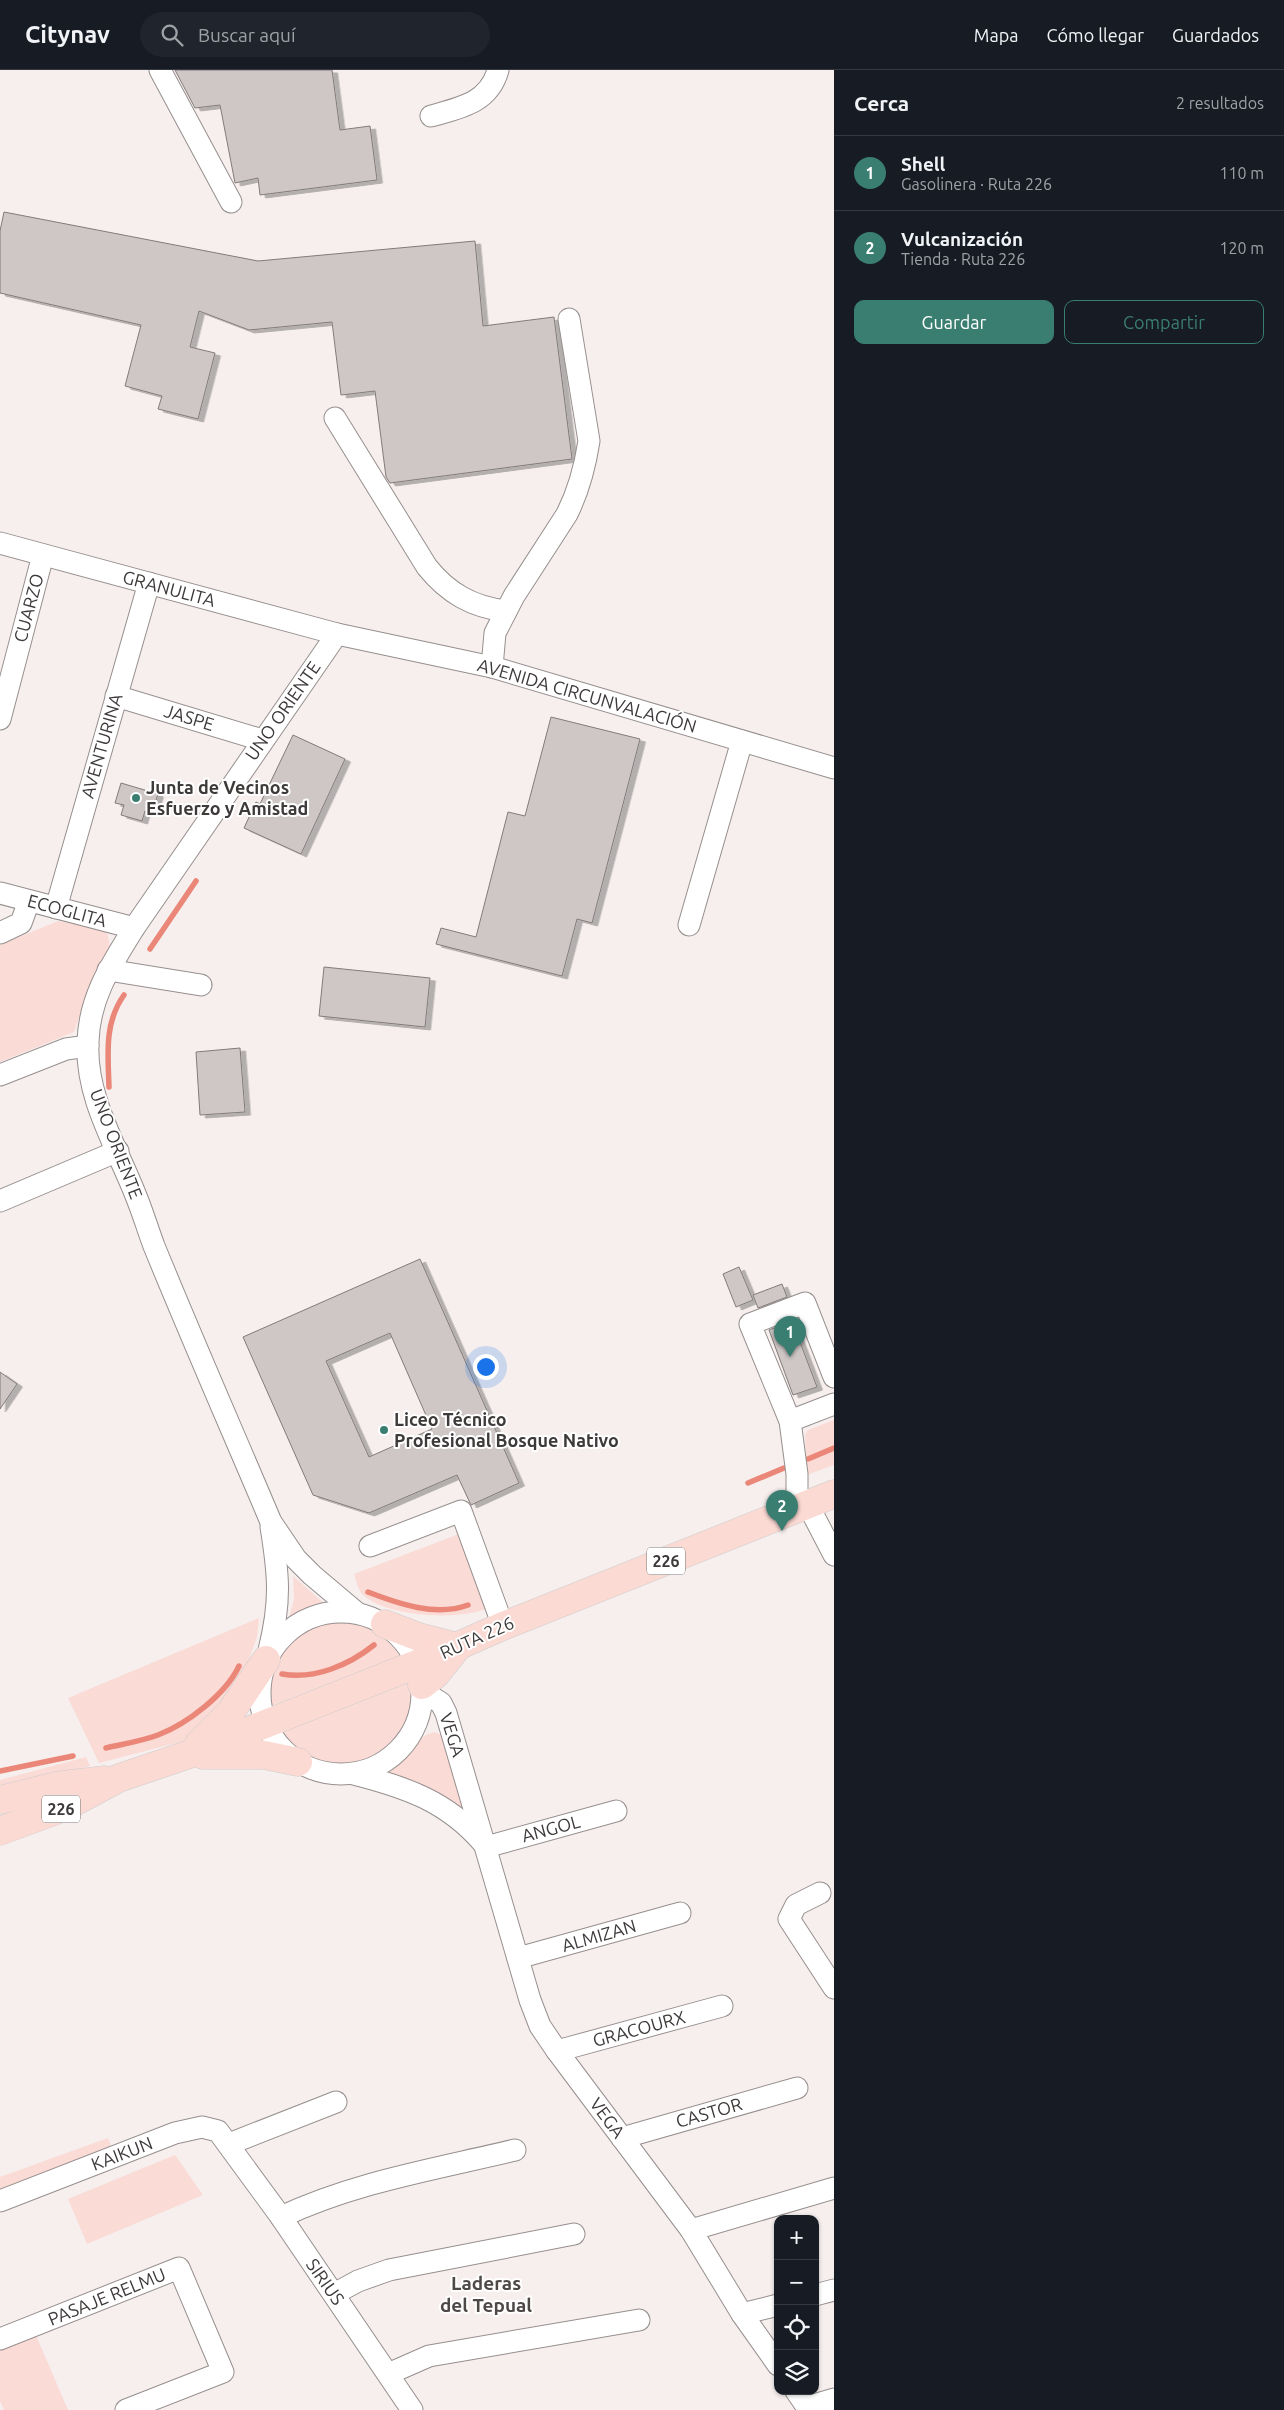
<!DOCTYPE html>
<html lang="es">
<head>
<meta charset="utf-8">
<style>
  :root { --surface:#171b24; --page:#20242c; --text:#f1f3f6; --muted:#9ea1a6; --line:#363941; --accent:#3a7e71 }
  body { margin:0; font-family:Ubuntu,sans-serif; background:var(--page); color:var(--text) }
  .controls { position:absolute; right:15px; bottom:15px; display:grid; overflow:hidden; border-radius:10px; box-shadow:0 1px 4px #0004 }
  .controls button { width:45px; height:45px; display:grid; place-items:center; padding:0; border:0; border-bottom:1px solid var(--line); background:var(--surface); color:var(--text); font:25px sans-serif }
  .you { position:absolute; left:485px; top:1296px; width:18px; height:18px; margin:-12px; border:4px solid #fff; border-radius:50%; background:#1a73e8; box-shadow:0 0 0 8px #1a73e833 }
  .badge { display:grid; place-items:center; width:32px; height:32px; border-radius:50%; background:var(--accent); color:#fff; font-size:16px; font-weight:700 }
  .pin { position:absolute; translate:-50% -41px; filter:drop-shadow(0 1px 2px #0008) }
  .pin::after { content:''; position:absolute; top:26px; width:18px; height:15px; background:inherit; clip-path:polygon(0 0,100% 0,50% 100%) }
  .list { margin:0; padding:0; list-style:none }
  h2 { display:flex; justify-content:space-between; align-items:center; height:65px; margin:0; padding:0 20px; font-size:21px }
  h2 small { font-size:16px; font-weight:400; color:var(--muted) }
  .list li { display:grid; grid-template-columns:32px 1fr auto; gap:15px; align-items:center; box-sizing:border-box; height:75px; padding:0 20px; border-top:1px solid var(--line) }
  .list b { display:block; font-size:19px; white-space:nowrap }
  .list p { margin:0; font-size:16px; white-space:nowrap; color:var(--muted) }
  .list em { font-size:16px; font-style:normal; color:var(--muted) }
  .actions { display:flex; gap:10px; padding:15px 20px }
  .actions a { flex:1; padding:11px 0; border:1px solid var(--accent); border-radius:10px; text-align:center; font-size:18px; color:var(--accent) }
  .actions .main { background:var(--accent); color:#fff }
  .icon { flex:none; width:28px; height:28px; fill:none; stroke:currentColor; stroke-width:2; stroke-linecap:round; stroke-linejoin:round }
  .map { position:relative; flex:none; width:834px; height:2340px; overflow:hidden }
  header { display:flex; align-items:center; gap:30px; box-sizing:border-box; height:70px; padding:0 25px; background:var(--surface); border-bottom:1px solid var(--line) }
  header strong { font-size:24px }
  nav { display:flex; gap:28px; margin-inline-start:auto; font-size:18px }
  .search { width:350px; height:45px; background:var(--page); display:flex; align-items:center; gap:12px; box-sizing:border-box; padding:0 18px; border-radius:28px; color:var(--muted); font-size:19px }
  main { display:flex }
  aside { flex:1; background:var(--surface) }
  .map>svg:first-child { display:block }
</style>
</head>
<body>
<header>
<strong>Citynav</strong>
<div class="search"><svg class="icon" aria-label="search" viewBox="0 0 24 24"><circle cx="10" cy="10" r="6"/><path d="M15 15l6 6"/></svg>Buscar aquí</div>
<nav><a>Mapa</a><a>Cómo llegar</a><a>Guardados</a></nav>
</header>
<main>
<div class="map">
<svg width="834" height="2340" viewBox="0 0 834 2340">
  <defs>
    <filter id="shadow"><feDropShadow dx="5.5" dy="3" stdDeviation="0" flood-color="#0004"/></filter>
  </defs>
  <rect width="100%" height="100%" fill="#f6efee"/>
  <g fill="#fadbd6">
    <path d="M58 851 100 858 107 862 110 876 90 915 74 962 0 992V875Z"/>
    <path d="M834 1350V1395L807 1405 805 1365 808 1360Z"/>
    <path d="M464 1462 488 1538C459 1551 387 1547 363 1525 358 1520 356 1510 354 1504Z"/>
    <path d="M293 1506 328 1537H314L289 1548 294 1529Z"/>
    <path d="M259 1548 257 1567 242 1609 193 1665 184 1671 99 1693 68 1628Z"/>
    <path d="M342 1549C370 1554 383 1563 400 1586L271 1636C257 1586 295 1552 342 1549Z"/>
    <path d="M410 1612C411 1624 412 1635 409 1646 397 1688 342 1711 305 1686 296 1679 288 1670 281 1661Z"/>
    <path d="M434 1662 442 1665 470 1750 379 1703C385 1700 392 1697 397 1693 411 1682 417 1666 434 1662Z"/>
    <path d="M86 1687 90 1696 0 1720V1710Z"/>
    <path d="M108 2068 113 2081 0 2128V2107Z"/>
    <path d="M175 2085 203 2125 87 2174 68 2129Z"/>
    <path d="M35 2263 68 2340H4L0 2331V2276Z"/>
  </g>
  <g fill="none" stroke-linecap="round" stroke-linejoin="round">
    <g stroke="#ea8778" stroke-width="5.5">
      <path d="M150 879 196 811"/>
      <path d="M109 1017C108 984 104 953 124 925"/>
      <path d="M808 1389 834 1378"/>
      <path d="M748 1413 784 1398"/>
      <path d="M368 1522C399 1534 436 1547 468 1535"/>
      <path d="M282 1604C314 1610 349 1595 374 1575"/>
      <path d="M106 1678C123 1674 142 1671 158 1665 187 1654 226 1624 239 1596"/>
      <path d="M0 1701 73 1686"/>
    </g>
  </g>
  <g fill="#cec7c6" stroke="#827b7a" fill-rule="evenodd" filter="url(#shadow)">
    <path d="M175 0H332L340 60 370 56 377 110 260 125 258 108 235 113 220 35 195 38Z"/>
    <path d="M4 142 258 191 475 171 483 256 554 247 572 389 390 413 386 407 375 321 341 325 332 252 249 260 199 241 190 277 215 283 198 349 158 339 162 326 125 316 141 255 0 223V161Z"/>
    <path d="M551 647 640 669 592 853 577 849 562 906 436 874 441 858 476 867 508 742 525 746Z"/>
    <path d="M293 665 345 689 301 784 244 758 256 732 260 734Z"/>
    <path d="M121 713 158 724 152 743 145 741 142 751 121 745 124 735 115 733Z"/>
    <path d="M324 897 430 908 425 957 319 946Z"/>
    <path d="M240 978 245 1042 200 1045 196 982Z"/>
    <path d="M420 1189 519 1413 471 1435 457 1405 369 1443 313 1425 243 1267ZM390 1263 432 1359 369 1387 326 1291Z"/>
    <path d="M739 1197 753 1230 736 1237 723 1204Z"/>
    <path d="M782 1214 787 1227 758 1238 753 1225Z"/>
    <path d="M792 1251 817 1317 793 1325 769 1260Z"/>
    <path d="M0 1302 17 1314 0 1339Z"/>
  </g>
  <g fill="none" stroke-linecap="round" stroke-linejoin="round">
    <defs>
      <g id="minor">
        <path d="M160 0 231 132"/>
        <path d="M431 46C460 38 489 33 498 0"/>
        <path d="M335 348 427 497C448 523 472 537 506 541"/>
        <path d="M0 473 337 564 492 597 834 698"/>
        <path d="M337 564 134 858C111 895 89 928 88 972 85 1027 117 1077 136 1126 143 1143 148 1160 154 1176 192 1269 232 1360 271 1452L296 1489 312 1505 357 1543"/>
        <path d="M492 597 495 563 514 526 567 444C579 420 585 397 589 371L569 249"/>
        <path d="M116 626 262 670"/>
        <path d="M0 649 43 485"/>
        <path d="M0 823 134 858"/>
        <path d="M56 838 149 513"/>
        <path d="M689 855 742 671"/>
        <path d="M0 863 21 853 29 831"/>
        <path d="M108 900 201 915"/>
        <path d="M0 1005 66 979 88 976"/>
        <path d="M0 1131 118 1081"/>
        <path d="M790 1351 834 1334"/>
        <path d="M808 1435 834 1485"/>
        <path d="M797 1439V1404L790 1351 750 1254 805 1233 834 1307"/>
        <path d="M370 1476 461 1441 503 1556"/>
        <circle cx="341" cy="1623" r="81"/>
        <path d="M269 1580C281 1532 279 1506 271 1457"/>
        <path d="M422 1621 441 1633 446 1643 530 1930 540 1956 557 1981 691 2160 742 2244 778 2295"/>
        <path d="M354 1704C405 1717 447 1731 483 1773"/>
        <path d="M486 1777 616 1741"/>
        <path d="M820 1823 796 1835 789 1849 834 1918"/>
        <path d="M518 1888 680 1843"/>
        <path d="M557 1981 722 1936"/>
        <path d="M622 2068 797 2018"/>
        <path d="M229 2074 336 2032"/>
        <path d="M0 2131 175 2063 202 2057 218 2061 281 2147 412 2340"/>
        <path d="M281 2147C355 2112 436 2099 515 2080"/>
        <path d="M691 2160 834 2118"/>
        <path d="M334 2224 358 2211 389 2200 574 2164"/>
        <path d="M815 2225 834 2220"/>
        <path d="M742 2244 778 2235"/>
        <path d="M0 2269 179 2198 223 2302 126 2340"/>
        <path d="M388 2304 429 2286 639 2250"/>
        <path d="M796 2321 809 2340"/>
        <path d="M807 2337 834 2329"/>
      </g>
      <g id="major">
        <path d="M385 1554 419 1567 458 1577"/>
        <path d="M422 1615 436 1604 452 1584"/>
        <path d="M199 1674 230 1643 266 1590"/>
        <path d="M203 1685H264L298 1692"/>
        <path d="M0 1730 56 1716 105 1710"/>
        <path d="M0 1761 65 1737 119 1708 187 1685 417 1594 503 1556 834 1424"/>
      </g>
    </defs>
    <use href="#minor" stroke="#968f8e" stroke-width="23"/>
    <use href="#major" stroke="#cdcccc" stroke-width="29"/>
    <use href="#minor" stroke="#fff" stroke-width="21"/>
    <use href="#major" stroke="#fcdad4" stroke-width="28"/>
  </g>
  <g fill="#3a7e71" stroke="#fff" stroke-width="2">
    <circle cx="136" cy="728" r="5"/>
    <circle cx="384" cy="1360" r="5"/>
  </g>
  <g text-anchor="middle" stroke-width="4" stroke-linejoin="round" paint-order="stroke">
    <g fill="#fff" stroke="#777574" stroke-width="1">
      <rect x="647" y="1477.5" width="38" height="27" rx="4"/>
      <rect x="42" y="1725.5" width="38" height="27" rx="4"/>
    </g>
    <g font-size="16" font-weight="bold" fill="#3d3a39">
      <text x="666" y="1497">226</text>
      <text x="61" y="1745">226</text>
    </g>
    <g font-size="18" fill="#3d3a39" stroke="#fff">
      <text transform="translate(169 519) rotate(15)" y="6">GRANULITA</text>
      <text transform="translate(29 538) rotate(-75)" y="6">CUARZO</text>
      <text transform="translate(587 626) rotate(16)" y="6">AVENIDA CIRCUNVALACIÓN</text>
      <text transform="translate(283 641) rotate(-55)" y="6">UNO ORIENTE</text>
      <text transform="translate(189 648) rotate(17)" y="6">JASPE</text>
      <text transform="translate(102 676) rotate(-74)" y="6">AVENTURINA</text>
      <text transform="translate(67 841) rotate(15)" y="6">ECOGLITA</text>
      <text transform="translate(116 1074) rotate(69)" y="6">UNO ORIENTE</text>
      <text transform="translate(477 1568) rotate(-24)" y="6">RUTA 226</text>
      <text transform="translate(452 1665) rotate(72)" y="6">VEGA</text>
      <text transform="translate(551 1759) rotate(-15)" y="6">ANGOL</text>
      <text transform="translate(599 1866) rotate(-16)" y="6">ALMIZAN</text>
      <text transform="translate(639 1959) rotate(-15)" y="6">GRACOURX</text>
      <text transform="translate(709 2043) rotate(-16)" y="6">CASTOR</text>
      <text transform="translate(607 2048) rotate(53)" y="6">VEGA</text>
      <text transform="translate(122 2084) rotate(-21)" y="6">KAIKUN</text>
      <text transform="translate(325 2212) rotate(55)" y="6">SIRIUS</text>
      <text transform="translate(107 2227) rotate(-22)" y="6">PASAJE RELMU</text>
    </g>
    <g font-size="18" font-weight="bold" fill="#3d3a39" stroke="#fff" text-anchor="start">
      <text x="146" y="724">Junta de Vecinos<tspan x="146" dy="21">Esfuerzo y Amistad</tspan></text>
      <text x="394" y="1356">Liceo Técnico<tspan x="394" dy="21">Profesional Bosque Nativo</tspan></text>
    </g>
    <g font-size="19" font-weight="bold" fill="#4e4847" stroke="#fff">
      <text x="486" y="2220">Laderas<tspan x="486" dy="22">del Tepual</tspan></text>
    </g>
  </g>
</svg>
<div class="controls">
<button>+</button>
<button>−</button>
<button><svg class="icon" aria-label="locate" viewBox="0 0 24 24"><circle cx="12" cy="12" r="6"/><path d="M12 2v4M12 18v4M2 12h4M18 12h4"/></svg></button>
<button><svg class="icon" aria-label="layers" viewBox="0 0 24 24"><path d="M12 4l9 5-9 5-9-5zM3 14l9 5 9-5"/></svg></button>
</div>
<div class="you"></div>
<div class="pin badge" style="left:790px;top:1287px">1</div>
<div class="pin badge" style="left:782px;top:1461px">2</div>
</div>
<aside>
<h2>Cerca<small>2 resultados</small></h2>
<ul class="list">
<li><span class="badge">1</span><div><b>Shell</b><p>Gasolinera · Ruta 226</p></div><em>110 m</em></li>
<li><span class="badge">2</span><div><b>Vulcanización</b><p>Tienda · Ruta 226</p></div><em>120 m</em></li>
</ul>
<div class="actions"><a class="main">Guardar</a><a>Compartir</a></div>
</aside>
</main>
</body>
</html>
